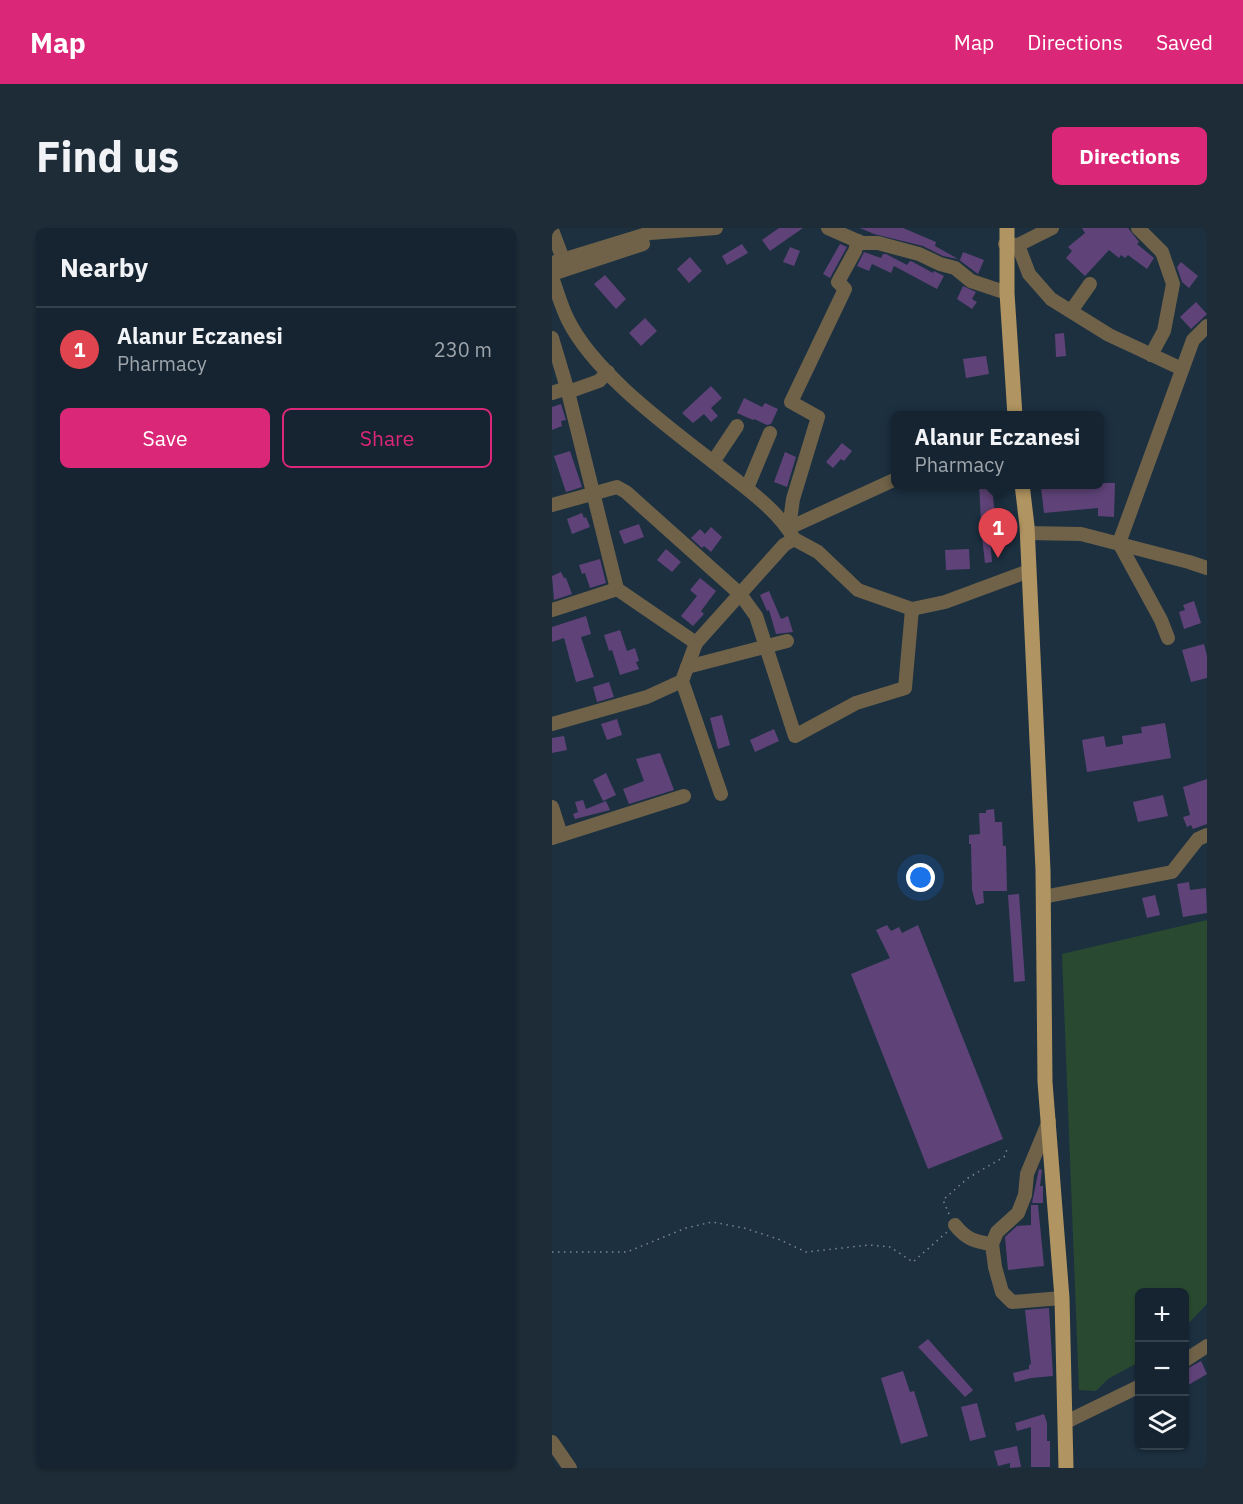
<!DOCTYPE html>
<html lang="en">
<head>
<meta charset="utf-8">
<style>
  :root { --surface:#152430; --page:#1e2c38; --text:#f1f3f6; --muted:#9da4ab; --line:#34414c; --accent:#db2777 }
  body { margin:0; font-family:"IBM Plex Sans",sans-serif; background:var(--page); color:var(--text) }
  .controls { position:absolute; right:18px; bottom:18px; display:grid; overflow:hidden; border-radius:9px; box-shadow:0 2px 4px #0004 }
  .controls button { width:54px; height:54px; display:grid; place-items:center; padding:0; border:0; border-bottom:2px solid var(--line); background:var(--surface); color:var(--text); font:30px sans-serif }
  .you { position:absolute; left:369px; top:650px; width:21px; height:21px; margin:-15px; border:4px solid #fff; border-radius:50%; background:#1a73e8; box-shadow:0 0 0 9px #1a73e833 }
  .badge { display:grid; place-items:center; width:39px; height:39px; border-radius:50%; background:var(--accent); color:#fff; font-size:20px; font-weight:700 }
  .pin { position:absolute; translate:-50% -50px; filter:drop-shadow(0 2px 3px #0008) }
  .pin::after { content:''; position:absolute; top:32px; width:21px; height:18px; background:inherit; clip-path:polygon(0 0,100% 0,50% 100%) }
  .popup { position:absolute; left:339px; top:183px; width:213px; height:78px; box-sizing:border-box; display:grid; place-content:center; border-radius:9px; background:var(--surface); filter:drop-shadow(0 2px 4px #0005); font-size:20px; white-space:nowrap; color:var(--muted) }
  .popup b { font-size:22px; color:var(--text) }
  .popup::after { content:''; position:absolute; left:50%; top:100%; margin-left:-12px; border:12px solid transparent; border-top-color:var(--surface) }
  .list { margin:0; padding:0; list-style:none }
  h2 { display:flex; justify-content:space-between; align-items:center; height:78px; margin:0; padding:0 24px; font-size:26px }
  h2 small { font-size:20px; font-weight:400; color:var(--muted) }
  .list li { display:grid; grid-template-columns:39px 1fr auto; gap:18px; align-items:center; box-sizing:border-box; height:84px; padding:0 24px; border-top:2px solid var(--line) }
  .list b { display:block; font-size:22px; white-space:nowrap }
  .list p { margin:0; font-size:20px; white-space:nowrap; color:var(--muted) }
  .list em { font-size:20px; font-style:normal; color:var(--muted) }
  .actions { display:flex; gap:12px; padding:18px 24px }
  .actions a { flex:1; padding:14px 0; border:2px solid var(--accent); border-radius:9px; text-align:center; font-size:21px; color:var(--accent) }
  .actions .main { background:var(--accent); color:#fff }
  .icon { flex:none; width:33px; height:33px; fill:none; stroke:currentColor; stroke-width:2; stroke-linecap:round; stroke-linejoin:round }
  .map { position:relative; flex:none; width:655px; height:1240px; overflow:hidden; border-radius:9px }
  header { display:flex; align-items:center; gap:36px; box-sizing:border-box; height:84px; padding:0 30px; background:var(--accent); color:#fff }
  header strong { font-size:28px }
  nav { display:flex; gap:33px; margin-inline-start:auto; font-size:21px }
  .intro { display:flex; align-items:center; justify-content:space-between; box-sizing:border-box; height:144px; padding:0 36px }
  h1 { margin:0; font-size:42px }
  .button { padding:15px 27px; border-radius:9px; background:var(--accent); color:#fff; font-size:21px; font-weight:700 }
  main { display:flex; gap:36px; padding:0 36px }
  aside { flex:1; background:var(--surface); border-radius:9px; box-shadow:0 2px 4px #0004 }
  .map>svg:first-child { display:block }
</style>
</head>
<body>
<header>
<strong>Map</strong>
<nav><a>Map</a><a>Directions</a><a>Saved</a></nav>
</header>
<div class="intro"><h1>Find us</h1><a class="button">Directions</a></div>
<main>
<aside>
<h2>Nearby<small></small></h2>
<ul class="list">
<li><span class="badge" style="background:#e0444e">1</span><div><b>Alanur Eczanesi</b><p>Pharmacy</p></div><em>230 m</em></li>
</ul>
<div class="actions"><a class="main">Save</a><a>Share</a></div>
</aside>
<div class="map">
<svg width="655" height="1240" viewBox="0 0 655 1240">
  <rect width="100%" height="100%" fill="#1c3040"/>
  <path fill="#294a30" d="M655 692V1076L633 1099 632 1064H588L587 1134 556 1151 544 1163 527 1162 510 726Z"/>
  <g fill="#5f4378">
    <path d="M227 0H251L218 23 210 12Z"/>
    <path d="M308 0H351L384 14 383 18 408 32 411 24 432 32 426 46 406 31 391 28 371 18 322 6Z"/>
    <path d="M530 0H576L587 14 585 16 602 30 595 41 576 27 573 30 569 27 567 30 557 22 533 48 514 30 520 23 516 19 533 5Z"/>
    <path d="M190 16 196 25 175 37 170 28Z"/>
    <path d="M288 16 295 19 278 50 271 46Z"/>
    <path d="M238 19 248 23 242 38 231 34Z"/>
    <path d="M312 24 329 30 331 26H334L355 37 358 33 361 34 381 45 382 43 392 48 385 61 342 38 339 45 320 36 317 43 305 38Z"/>
    <path d="M138 29 150 43 137 55 125 41Z"/>
    <path d="M629 34 646 48 637 60 630 54 625 39Z"/>
    <path d="M53 47 74 71 64 81 42 56Z"/>
    <path d="M411 58 424 64 420 71 425 74 420 81 405 71Z"/>
    <path d="M644 74 655 86 639 101 628 89Z"/>
    <path d="M93 90 105 103 89 118 77 105Z"/>
    <path d="M512 105 514 128 504 129 503 106Z"/>
    <path d="M434 128 437 146 414 150 411 131Z"/>
    <path d="M159 158 170 170 159 180 166 188 159 194 152 186 141 195 130 185Z"/>
    <path d="M192 170 210 179 213 175 226 181 219 196 215 197 202 191 201 192 185 185Z"/>
    <path d="M9 176 14 192 9 193 10 198 0 202V179Z"/>
    <path d="M290 215 300 223 292 233 289 231 281 240 274 234Z"/>
    <path d="M18 223 30 259 14 264 2 228Z"/>
    <path d="M233 224 244 229 235 259 222 254Z"/>
    <path d="M548 255H563L562 289 546 288V280L492 285 489 259 548 256Z"/>
    <path d="M427 256H440L443 292 429 293Z"/>
    <path d="M30 285 32 290 34 289 38 299 20 306 15 291Z"/>
    <path d="M87 296 92 309 72 316 67 303Z"/>
    <path d="M159 299 170 309 159 324 152 318 150 320 139 310 148 301 153 306Z"/>
    <path d="M438 308 440 334 433 335 430 309Z"/>
    <path d="M114 321 129 334 120 344 105 332Z"/>
    <path d="M417 321 418 341 394 342 393 322Z"/>
    <path d="M48 331 54 355 38 360 33 345 30 346 27 337Z"/>
    <path d="M9 344 12 350H14L20 366 2 372 0 348Z"/>
    <path d="M148 350 164 363 149 383 152 386 141 398 129 388 145 368 138 362Z"/>
    <path d="M217 363 229 391 236 388 241 404 224 406 217 382 215 383 208 367Z"/>
    <path d="M642 373 649 395 632 401 627 384 633 382 631 377Z"/>
    <path d="M34 388 39 406 29 409 42 449 24 454 12 410 0 414V399Z"/>
    <path d="M68 402 75 423 83 420 87 433 84 434 87 441 68 447 60 422 57 423 52 407Z"/>
    <path d="M652 416 655 428V450L639 454 630 422Z"/>
    <path d="M57 454 62 469 45 474 41 459Z"/>
    <path d="M170 487 178 517 166 521 158 490Z"/>
    <path d="M65 491 70 507 55 512 49 496Z"/>
    <path d="M613 495 619 530 535 544 530 512 552 508 554 519 571 516 570 508 590 505 589 499Z"/>
    <path d="M222 501 227 513 203 524 198 512Z"/>
    <path d="M12 508 15 522 0 525V510Z"/>
    <path d="M108 525 122 562 77 576 71 561 92 553 84 531Z"/>
    <path d="M54 545 64 567 51 573 41 552Z"/>
    <path d="M655 551V596L641 601 639 597 635 599 631 589 638 587 631 559Z"/>
    <path d="M611 567 616 588 586 594 581 574Z"/>
    <path d="M31 572 34 581 54 573 58 582 23 591 21 586 26 584 23 574Z"/>
    <path d="M442 581 443 594H450L451 618H454L455 663H431L432 675 424 677 420 662 419 616H417V607L428 606 427 585H434V582Z"/>
    <path d="M637 654 638 662 654 660 655 685 631 689 625 656Z"/>
    <path d="M467 666 473 753 462 754 456 667Z"/>
    <path d="M603 667 608 687 595 690 590 670Z"/>
    <path d="M335 697 339 703 347 699 350 705 366 697 451 911 376 941 299 746 338 730 324 702Z"/>
    <path d="M487 941 490 942 488 958H491V975H480Z"/>
    <path d="M479 977H486L492 1038 456 1042 453 1009 465 998 479 997Z"/>
    <path d="M497 1080 501 1148 479 1150 463 1154 461 1145 477 1141V1137L479 1136 473 1082Z"/>
    <path d="M376 1111 421 1162 413 1169 366 1119Z"/>
    <path d="M649 1133 655 1146 633 1159V1142Z"/>
    <path d="M351 1143 358 1164 362 1163 376 1208 349 1216 329 1150Z"/>
    <path d="M425 1175 434 1209 418 1213 409 1179Z"/>
    <path d="M492 1186 495 1195V1213H498V1239H479V1199L465 1203 463 1195Z"/>
    <path d="M465 1218 469 1239 458 1240V1235L446 1238 442 1223Z"/>
  </g>
  <g fill="none" stroke-linecap="round" stroke-linejoin="round">
    <g stroke="#778794" stroke-width="1.5" stroke-dasharray="1.5 4.5" stroke-linecap="butt">
      <path d="M397 986 391 972 416 950 452 929 456 919"/>
      <path d="M0 1024H75L134 1000 160 994 192 1000 226 1011 254 1024 317 1017 338 1019 361 1034 395 1004"/>
    </g>
    <g stroke="#6f6249" stroke-width="14">
      <path d="M276 0 310 15H326L367 26 388 36 403 40 419 53 455 65"/>
      <path d="M586 0 610 24 621 56 612 103 599 127"/>
      <path d="M0 2 11 31"/>
      <path d="M453 16 466 17 477 46 499 71 557 107 630 141"/>
      <path d="M466 17 500 0"/>
      <path d="M0 35 98 5 164 0"/>
      <path d="M0 46 91 16"/>
      <path d="M0 49C5 63 9 78 16 92 44 148 121 202 170 241 194 260 228 284 242 311"/>
      <path d="M519 83 538 56"/>
      <path d="M0 110 15 160 65 361 144 415 232 317 242 311 266 324 306 362 360 381 393 374 477 343"/>
      <path d="M16 164 47 153 56 144"/>
      <path d="M0 165 15 160"/>
      <path d="M161 234 185 198"/>
      <path d="M195 260 218 205"/>
      <path d="M0 277 65 259 74 264 188 366 204 388 243 508 304 475 353 460 360 381"/>
      <path d="M237 300 241 271 266 189 239 174 293 61 286 54 303 23 306 13"/>
      <path d="M237 300 344 251"/>
      <path d="M475 305 529 306 637 334 655 340"/>
      <path d="M0 382 65 361"/>
      <path d="M616 410 609 392 567 315 641 112 655 98"/>
      <path d="M144 415 130 453 169 566"/>
      <path d="M135 439 235 413"/>
      <path d="M0 496 95 469 130 453"/>
      <path d="M0 579 9 607"/>
      <path d="M0 610 132 568"/>
      <path d="M491 669 620 644 646 611 655 607"/>
      <path d="M497 893 475 946 473 967 466 985 445 1004 440 1016 443 1039 450 1064 460 1074 510 1070"/>
      <path d="M403 997C414 1011 423 1014 440 1016"/>
      <path d="M632 1133 655 1118"/>
      <path d="M514 1194 588 1158"/>
      <path d="M0 1214 18 1240"/>
    </g>
    <g stroke="#b09461" stroke-width="15">
      <path d="M455 0V65L463 188"/>
      <path d="M470 256 475 298 491 642 493 854 510 1070 514 1240"/>
    </g>
  </g>
</svg>
<div class="controls">
<button>+</button>
<button>−</button>
<button><svg class="icon" aria-label="layers" viewBox="0 0 24 24"><path d="M12 4l9 5-9 5-9-5zM3 14l9 5 9-5"/></svg></button>
</div>
<div class="you"></div>
<div class="pin badge" style="left:446px;top:330px;background:#e0444e">1</div>
<div class="popup"><b>Alanur Eczanesi</b>Pharmacy</div>
</div>
</main>
</body>
</html>
